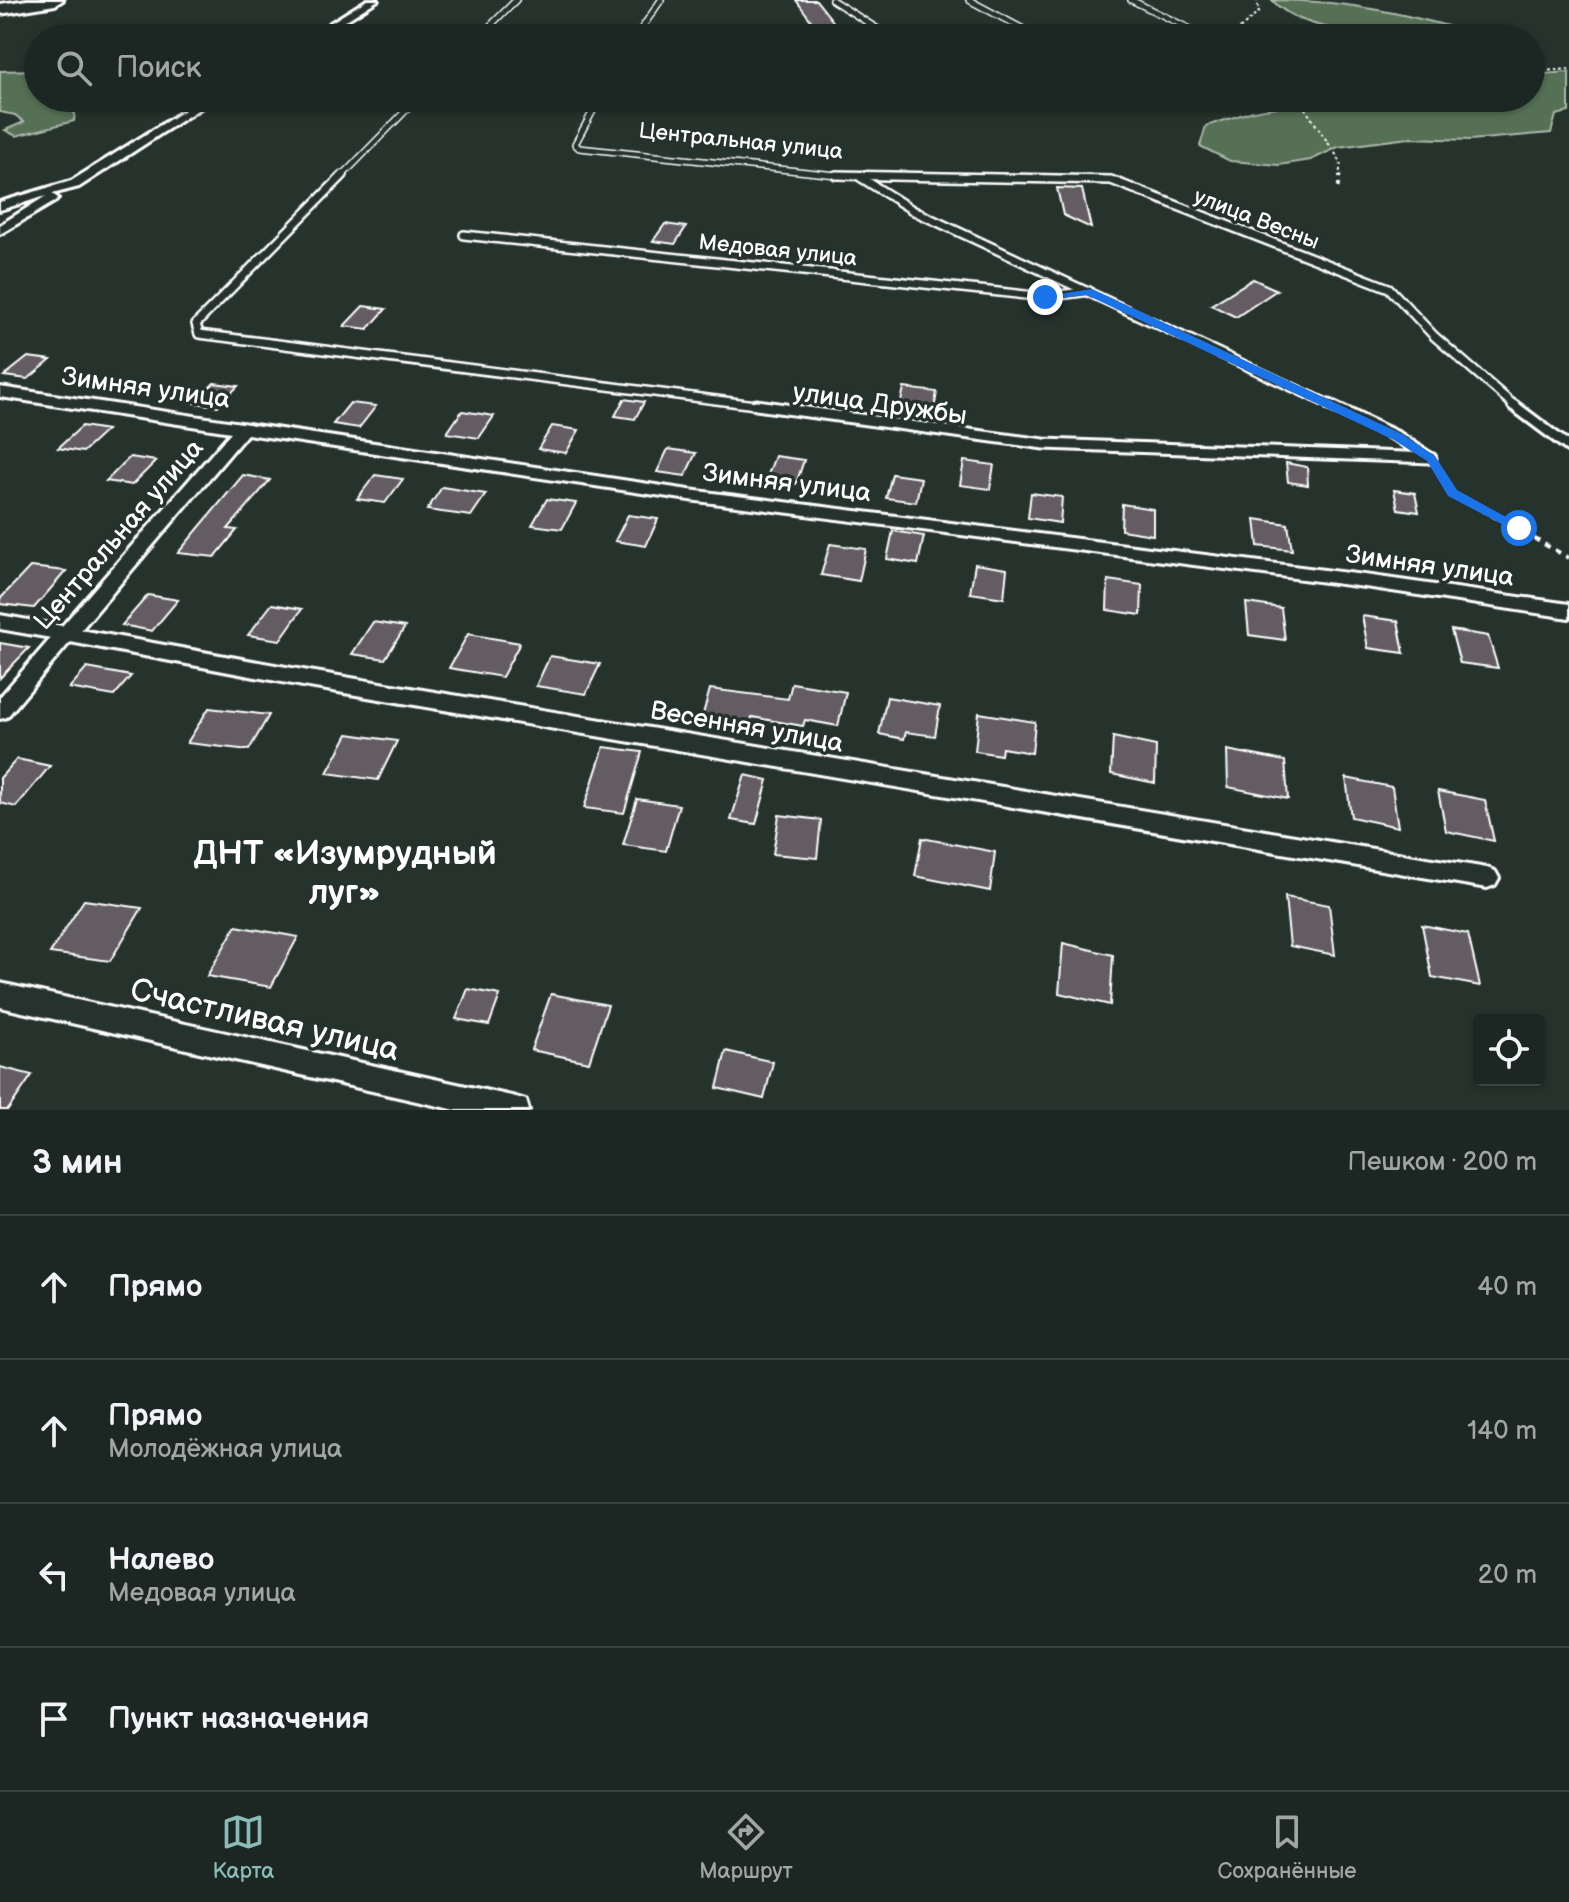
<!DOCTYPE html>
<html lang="ru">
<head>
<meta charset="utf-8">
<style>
  :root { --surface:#1c2622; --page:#29322f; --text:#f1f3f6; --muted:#a0a5a5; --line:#3a4340; --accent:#8bbbb9 }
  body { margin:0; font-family:"Balsamiq Sans",sans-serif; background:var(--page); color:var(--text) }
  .controls { position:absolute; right:24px; bottom:24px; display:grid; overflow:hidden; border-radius:8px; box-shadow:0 2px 6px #0004 }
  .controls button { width:72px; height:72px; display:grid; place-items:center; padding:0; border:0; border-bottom:2px solid var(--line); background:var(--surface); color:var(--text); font:40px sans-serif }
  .stop { position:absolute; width:24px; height:24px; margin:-18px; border:6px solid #1a73e8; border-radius:50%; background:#fff }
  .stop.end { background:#1a73e8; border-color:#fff; box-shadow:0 2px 8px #0008 }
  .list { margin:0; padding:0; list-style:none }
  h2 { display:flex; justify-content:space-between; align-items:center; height:104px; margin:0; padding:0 32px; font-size:34px }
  h2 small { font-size:26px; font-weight:400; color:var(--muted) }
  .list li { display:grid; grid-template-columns:52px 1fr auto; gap:24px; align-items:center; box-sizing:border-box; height:144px; padding:0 32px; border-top:2px solid var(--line) }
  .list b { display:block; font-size:30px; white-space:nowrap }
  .list p { margin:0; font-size:26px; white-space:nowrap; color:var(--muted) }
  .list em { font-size:26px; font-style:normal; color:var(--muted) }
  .icon { flex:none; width:44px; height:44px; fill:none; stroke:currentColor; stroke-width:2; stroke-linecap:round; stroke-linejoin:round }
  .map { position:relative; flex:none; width:1569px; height:1110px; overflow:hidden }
  .search { position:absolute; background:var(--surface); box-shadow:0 2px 6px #0004; left:24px; right:24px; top:24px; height:88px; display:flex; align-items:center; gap:20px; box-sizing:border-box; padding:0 28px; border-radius:44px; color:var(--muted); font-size:30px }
  .sheet { height:680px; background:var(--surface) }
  nav { display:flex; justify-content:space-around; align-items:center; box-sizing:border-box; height:112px; border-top:2px solid var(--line); background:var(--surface); font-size:22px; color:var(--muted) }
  nav a { display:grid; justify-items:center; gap:4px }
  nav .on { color:var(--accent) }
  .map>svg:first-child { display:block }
</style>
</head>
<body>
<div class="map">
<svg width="1569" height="1110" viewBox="0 0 1569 1110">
  <rect width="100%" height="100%" fill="#26332d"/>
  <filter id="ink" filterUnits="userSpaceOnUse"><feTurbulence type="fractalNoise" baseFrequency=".0125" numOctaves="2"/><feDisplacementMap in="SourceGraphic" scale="16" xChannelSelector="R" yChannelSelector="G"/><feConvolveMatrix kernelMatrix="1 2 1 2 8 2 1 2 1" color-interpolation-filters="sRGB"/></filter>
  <g filter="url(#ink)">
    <g fill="#577056" stroke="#abb8aa" stroke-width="2">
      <path d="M1272 0C1349 0 1416 16 1490 38 1436 38 1309 43 1272 0Z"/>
      <path d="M38 70V98H47L75 111 74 121 16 136 5 130 24 122 15 115 0 112V71Z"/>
      <path d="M1569 72V112L1556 115 1551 133 1470 140 1409 138 1338 147 1311 160 1279 165 1230 161 1200 146 1206 126 1253 111 1330 98H1531V75Z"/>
    </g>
    <g fill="#635c64" stroke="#fff" stroke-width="2">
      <path d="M796 0H816L846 38H824Z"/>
      <path d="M1057 188 1082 189 1091 228 1063 215Z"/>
      <path d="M665 224 686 227 675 244 653 241Z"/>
      <path d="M1253 279 1277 290 1236 317 1211 305Z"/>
      <path d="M363 306 386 309 368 329 344 326Z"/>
      <path d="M28 357 51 360 28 379 4 376Z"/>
      <path d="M214 383 238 386 218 406 194 403Z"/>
      <path d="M904 388 937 392 934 410 900 406Z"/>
      <path d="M624 399 644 402 635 419 615 416Z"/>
      <path d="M350 403 376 406 359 428 333 424Z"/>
      <path d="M462 411 494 416 479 438 447 433Z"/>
      <path d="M82 426 107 430 83 452 58 448Z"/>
      <path d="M552 426 579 430 566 453 538 449Z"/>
      <path d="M668 449 696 453 685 476 657 472Z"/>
      <path d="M775 456 804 460 796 484 766 480Z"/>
      <path d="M130 457 156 461 132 485 106 481Z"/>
      <path d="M964 461 994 465 990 489 960 485Z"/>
      <path d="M1286 463 1307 467 1308 485 1288 482Z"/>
      <path d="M892 474 921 478 916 502 886 498Z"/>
      <path d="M243 475 270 480 228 529 237 530 215 557 178 553Z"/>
      <path d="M375 475 403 479 385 503 357 499Z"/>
      <path d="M442 487 486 494 471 516 427 510Z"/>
      <path d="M1394 490 1415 493 1419 512 1398 509Z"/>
      <path d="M1031 493 1062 497 1060 523 1028 518Z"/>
      <path d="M547 499 576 503 562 529 532 525Z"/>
      <path d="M1122 504 1153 509V535L1121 530Z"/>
      <path d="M628 515 658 519 646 546 615 541Z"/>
      <path d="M1255 519 1288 524 1292 550 1258 546Z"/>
      <path d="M893 531 924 536 918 564 887 559Z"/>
      <path d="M830 544 866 549 859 581 821 575Z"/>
      <path d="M975 564 1007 569 1004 598 970 593Z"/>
      <path d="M30 567 66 571 34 608 0 604V599Z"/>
      <path d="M1108 580 1142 585 1141 615 1107 610Z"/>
      <path d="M148 595 178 600 152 631 122 625Z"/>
      <path d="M1246 603 1281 608 1285 640 1249 635Z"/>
      <path d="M272 604 302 609 280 640 248 635Z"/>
      <path d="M1362 616 1398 621 1404 653 1368 648Z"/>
      <path d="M373 622 405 627 385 659 352 654Z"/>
      <path d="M1451 630 1488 636 1498 668 1460 663Z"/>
      <path d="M468 634 520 643 502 677 449 668Z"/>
      <path d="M0 643 29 648 0 678Z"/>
      <path d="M550 656 600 664 586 694 536 686Z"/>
      <path d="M87 668 131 676 114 696 69 688Z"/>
      <path d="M792 683 846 692 838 726 805 720 803 726 752 717 748 732 700 725 710 689 788 699Z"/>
      <path d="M887 697 940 706 935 736 906 732 904 739 879 734Z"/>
      <path d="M209 708 269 715 249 750 187 743Z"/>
      <path d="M979 713 1035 722 1032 753 1002 748 1001 755 975 751Z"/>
      <path d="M348 734 397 741 378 780 327 773Z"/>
      <path d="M1113 737 1156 746 1155 783 1111 774Z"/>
      <path d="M604 747 642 752 624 813 584 808Z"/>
      <path d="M1227 750 1285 761 1288 799 1228 787Z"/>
      <path d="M17 759 50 766 16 807 0 803V778Z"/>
      <path d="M745 775 768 780 756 824 731 820Z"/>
      <path d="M1346 778 1392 787 1398 827 1351 817Z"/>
      <path d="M1438 791 1485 800 1494 841 1446 831Z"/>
      <path d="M637 799 679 805 666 851 623 845Z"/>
      <path d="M779 815 821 820 817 858 773 854Z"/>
      <path d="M922 838 995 852 990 891 915 876Z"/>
      <path d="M1285 897 1329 905 1335 955 1290 946Z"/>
      <path d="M84 900 142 908 110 961 50 953Z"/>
      <path d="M1422 925 1468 934 1480 986 1432 977Z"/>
      <path d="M236 926 298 937 271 987 207 976Z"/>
      <path d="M1063 943 1113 955 1110 1005 1059 993Z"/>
      <path d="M468 989 500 995 489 1025 456 1019Z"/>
      <path d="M551 994 608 1005 589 1062 531 1050Z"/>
      <path d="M726 1051 773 1062 764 1099 717 1088Z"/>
      <path d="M0 1067 32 1075 8 1110H0Z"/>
    </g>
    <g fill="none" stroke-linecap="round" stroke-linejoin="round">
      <defs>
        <g id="service-far2">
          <path d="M832 0 892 38"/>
          <path d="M969 0 1040 38"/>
          <path d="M1131 0 1209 38"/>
          <path d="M478 38 516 0"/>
          <path d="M635 38 661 0"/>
          <path d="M600 98 575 144 579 148 855 177"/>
          <path d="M341 177 418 98"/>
        </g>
        <g id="service-far1">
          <path d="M343 175 196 324 199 334 771 407"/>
          <path d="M836 175 1111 180 1389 288 1434 336 1516 407"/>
          <path d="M860 177 914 211 1335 407"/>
          <path d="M464 235 1045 297 1089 291"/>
        </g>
        <g id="service">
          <path d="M756 405 1044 444 1431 458"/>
          <path d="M1330 405 1398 437 1430 458"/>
          <path d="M1513 405 1569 447"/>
        </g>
        <g id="minor">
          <path d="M367 0H378L318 38H306Z"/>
          <path d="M204 98H216L79 187 52 194 58 198 56 201 0 234V225L46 196 0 210V202L71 181Z"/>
          <path d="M0 387 689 490 1372 576 1569 604V618L1372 588 689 500 247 434 81 630 303 670 1487 868 1495 871 1499 878 1495 885 1487 888 303 686 70 642 7 717 0 719V697L51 638 0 629V615L62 626 231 432 0 397Z"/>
          <path d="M0 983 516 1097 526 1100 529 1110H456L0 1007Z"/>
        </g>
        <path id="trunk" d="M27 0H63L55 5 0 14V4Z"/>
      </defs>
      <use href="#service-far2" stroke="#fff" stroke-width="8"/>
      <use href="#service-far1" stroke="#fff" stroke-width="12"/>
      <use href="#service" stroke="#fff" stroke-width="15"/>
      <use href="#minor" stroke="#fff" stroke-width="6"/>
      <use href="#trunk" stroke="#fff" stroke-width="6"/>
      <g stroke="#fff" stroke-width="2" stroke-dasharray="3 3" stroke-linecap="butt">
        <path d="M1236 38 1234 34 1259 12 1257 0"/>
        <path d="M1531 72 1569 69"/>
        <path d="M1298 98 1341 162 1339 177"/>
      </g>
      <path stroke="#fff" stroke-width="3" stroke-dasharray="5 5" stroke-linecap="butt" d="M1338 188 1340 175"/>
      <path stroke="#fff" stroke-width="4" stroke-dasharray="6 6" stroke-linecap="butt" d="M1439 470 1452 493 1569 558"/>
      <use href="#service-far2" stroke="#26332d" stroke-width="5"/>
      <use href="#service-far1" stroke="#26332d" stroke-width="7"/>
      <use href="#service" stroke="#26332d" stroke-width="9"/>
      <use href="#minor" fill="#26332d" fill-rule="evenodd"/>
      <use href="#trunk" fill="#26332d" fill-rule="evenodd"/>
    </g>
  </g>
  <path fill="#1a73e8" d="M1092 289 1402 434 1435 456 1457 490 1526 528 1515 531 1448 496 1427 461 1394 440 1087 295 1045 300 1040 297Z"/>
  <g text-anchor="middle" stroke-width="7" stroke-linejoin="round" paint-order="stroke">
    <g font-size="22" fill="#fff" stroke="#26332d">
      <text transform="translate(741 140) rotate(6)" y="8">Центральная улица</text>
      <text transform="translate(1257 218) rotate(21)" y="8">улица Весны</text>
      <text transform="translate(778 249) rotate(6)" y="8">Медовая улица</text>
    </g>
    <g font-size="26" fill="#fff" stroke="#26332d">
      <text transform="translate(146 387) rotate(8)" y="9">Зимняя улица</text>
      <text transform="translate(880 403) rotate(8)" y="9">улица Дружбы</text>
      <text transform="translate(787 482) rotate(7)" y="9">Зимняя улица</text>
      <text transform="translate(118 534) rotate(-49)" y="9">Центральная улица</text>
      <text transform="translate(1430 565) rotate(8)" y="9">Зимняя улица</text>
      <text transform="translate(747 726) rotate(10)" y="9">Весенняя улица</text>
    </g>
    <g font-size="32" fill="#fff" stroke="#26332d">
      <text transform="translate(265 1019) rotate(13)" y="11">Счастливая улица</text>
    </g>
    <g font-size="34" font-weight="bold" fill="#fff" stroke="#26332d">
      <text x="345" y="864">ДНТ «Изумрудный<tspan x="345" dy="39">луг»</tspan></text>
    </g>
  </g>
</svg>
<div class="controls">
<button><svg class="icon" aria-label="locate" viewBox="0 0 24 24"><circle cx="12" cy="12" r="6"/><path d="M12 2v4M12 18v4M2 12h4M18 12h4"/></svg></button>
</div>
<div class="stop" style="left:1519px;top:528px"></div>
<div class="stop end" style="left:1045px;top:297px"></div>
<div class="search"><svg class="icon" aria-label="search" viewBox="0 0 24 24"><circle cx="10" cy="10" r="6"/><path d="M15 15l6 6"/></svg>Поиск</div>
</div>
<section class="sheet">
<h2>3 мин<small>Пешком · 200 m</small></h2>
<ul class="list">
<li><svg class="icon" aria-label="ahead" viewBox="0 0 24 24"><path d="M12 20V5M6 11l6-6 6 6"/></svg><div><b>Прямо</b></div><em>40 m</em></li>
<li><svg class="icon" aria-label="ahead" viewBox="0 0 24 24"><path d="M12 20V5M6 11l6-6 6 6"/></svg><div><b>Прямо</b><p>Молодёжная улица</p></div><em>140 m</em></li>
<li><svg class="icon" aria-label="left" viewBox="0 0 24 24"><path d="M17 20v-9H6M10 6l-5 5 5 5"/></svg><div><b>Налево</b><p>Медовая улица</p></div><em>20 m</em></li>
<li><svg class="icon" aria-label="arrive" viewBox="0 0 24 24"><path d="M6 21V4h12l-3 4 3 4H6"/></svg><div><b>Пункт назначения</b></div></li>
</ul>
</section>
<nav>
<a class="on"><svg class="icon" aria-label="map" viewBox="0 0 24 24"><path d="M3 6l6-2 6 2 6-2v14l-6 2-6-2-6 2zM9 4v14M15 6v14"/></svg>Карта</a>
<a><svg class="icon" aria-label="directions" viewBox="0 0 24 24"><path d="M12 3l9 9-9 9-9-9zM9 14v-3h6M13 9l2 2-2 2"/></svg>Маршрут</a>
<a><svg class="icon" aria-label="saved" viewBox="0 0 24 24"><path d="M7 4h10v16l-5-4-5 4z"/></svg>Сохранённые</a>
</nav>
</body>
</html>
